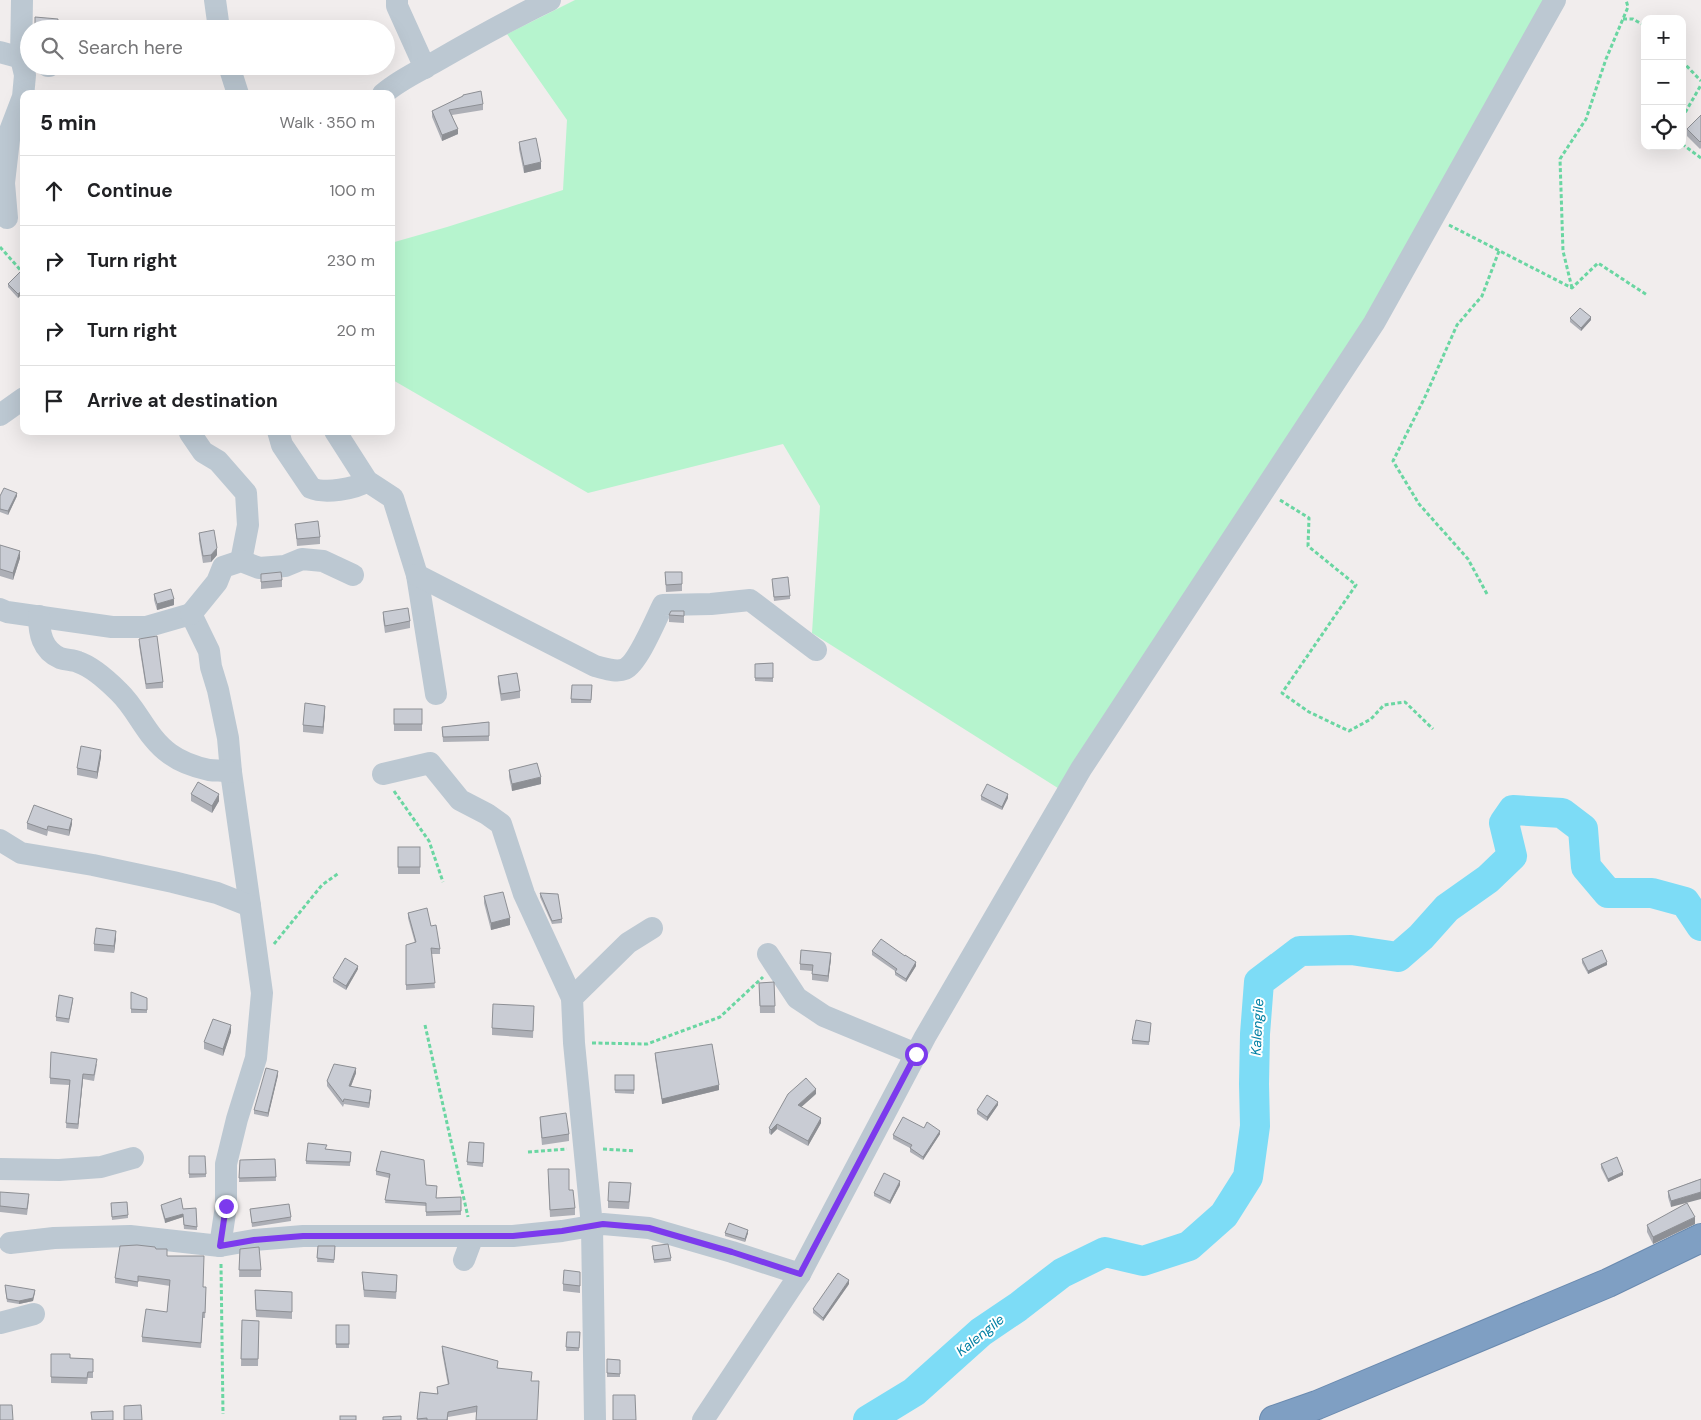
<!DOCTYPE html>
<html lang="en">
<head>
<meta charset="utf-8">
<style>
  :root { --surface:#fff; --page:#f2f2f2; --text:#202124; --muted:#757577; --line:#e0e0e0 }
  body { margin:0; font-family:"DM Sans",sans-serif; background:var(--page); color:var(--text) }
  .controls { position:absolute; right:15px; top:15px; display:grid; overflow:hidden; border-radius:10px; box-shadow:0 5px 20px #0002 }
  .controls button { width:45px; height:45px; display:grid; place-items:center; padding:0; border:0; border-bottom:1px solid var(--line); background:var(--surface); color:var(--text); font:25px sans-serif }
  .stop { position:absolute; width:15px; height:15px; margin:-11px; border:4px solid #7c3aed; border-radius:50%; background:#fff }
  .stop.end { background:#7c3aed; border-color:#fff; box-shadow:0 1px 5px #0008 }
  .list { margin:0; padding:0; list-style:none }
  h2 { display:flex; justify-content:space-between; align-items:center; height:65px; margin:0; padding:0 20px; font-size:21px }
  h2 small { font-size:16px; font-weight:400; color:var(--muted) }
  .list li { display:grid; grid-template-columns:32px 1fr auto; gap:15px; align-items:center; box-sizing:border-box; height:70px; padding:0 20px; border-top:1px solid var(--line) }
  .list b { display:block; font-size:19px; white-space:nowrap }
  .list em { font-size:16px; font-style:normal; color:var(--muted) }
  .icon { flex:none; width:28px; height:28px; fill:none; stroke:currentColor; stroke-width:2; stroke-linecap:round; stroke-linejoin:round }
  .map { position:relative; flex:none; width:1701px; height:1420px; overflow:hidden }
  .search { position:absolute; background:var(--surface); box-shadow:0 5px 20px #0002; left:20px; top:20px; width:375px; height:55px; display:flex; align-items:center; gap:12px; box-sizing:border-box; padding:0 18px; border-radius:28px; color:var(--muted); font-size:19px }
  .panel { position:absolute; background:var(--surface); box-shadow:0 5px 20px #0002; left:20px; top:90px; width:375px; height:345px; border-radius:10px }
  .map>svg:first-child { display:block }
</style>
</head>
<body>
<div class="map">
<svg width="1701" height="1420" viewBox="0 0 1701 1420">
  <rect width="100%" height="100%" fill="#f1eded"/>
  <path fill="#b6f4ce" d="M575 0H1545L1365 320 1061 790 812 633 820 506 783 444 588 493 391 379V243L447 227 563 190 567 120 507 34Z"/>
  <g fill="none" stroke-linecap="round" stroke-linejoin="round">
    <path stroke="#7ddcf6" stroke-width="30" d="M868 1420 914 1392 981 1332 1018 1307 1062 1273 1105 1252 1143 1261 1189 1246 1224 1215 1248 1177 1255 1126 1254 1084 1255 1034 1259 982 1300 951 1351 950 1398 957 1421 937 1447 908 1488 879 1512 856 1504 823 1513 810 1562 813 1583 829 1586 867 1608 893H1652L1685 902 1701 926"/>
    <defs>
      <path id="highway" d="M1274 1420 1317 1405 1608 1283 1701 1238"/>
    </defs>
    <use href="#highway" stroke="#6a8aaf" stroke-width="30"/>
    <g stroke="#6ad6a2" stroke-width="3" stroke-dasharray="4 2.5" stroke-linecap="butt">
      <path d="M1623 19H1633L1645 26"/>
      <path d="M1682 61 1701 81"/>
      <path d="M1682 118 1701 85"/>
      <path d="M1682 144 1701 158"/>
      <path d="M1449 225 1572 288 1598 263 1647 295"/>
      <path d="M0 247 24 274"/>
      <path d="M1572 288 1563 251 1560 159 1586 119 1606 59 1628 7 1626 0"/>
      <path d="M1280 500 1309 518 1308 546 1356 585 1282 693 1309 712 1349 731 1371 719 1384 705 1405 702 1433 729"/>
      <path d="M1487 594 1468 559 1419 504 1393 461 1425 397 1457 325 1482 296 1499 251"/>
      <path d="M394 791 429 841 443 882"/>
      <path d="M274 944 322 885 339 873"/>
      <path d="M425 1025 468 1217"/>
      <path d="M592 1043 647 1044 720 1017 763 977"/>
      <path d="M603 1149 635 1151"/>
      <path d="M528 1152 567 1149"/>
      <path d="M221 1264 223 1414"/>
    </g>
    <g stroke="#bcc8d2" stroke-width="22">
      <path d="M215 0 219 29"/>
      <path d="M397 0V6L425 68"/>
      <path d="M0 52 29 60"/>
      <path d="M48 66H49"/>
      <path d="M229 66 238 94"/>
      <path d="M383 94C399 80 417 72 435 62 473 40 511 19 550 0"/>
      <path d="M7 218 4 183 10 131 23 97 25 75 21 58 22 0"/>
      <path d="M0 415 24 398"/>
      <path d="M278 431 282 445 311 488C325 494 355 489 367 481"/>
      <path d="M335 431 367 481 393 498 417 575 436 694"/>
      <path d="M190 433 203 452 218 461 246 493 248 525 241 561"/>
      <path d="M417 575 595 666C604 668 616 673 625 669 638 663 656 619 663 605L711 604 750 600 816 650"/>
      <path d="M0 609 7 612 112 627H146L191 614 209 651 211 667 218 690 228 738 231 772 250 906"/>
      <path d="M191 614 217 582 223 567 241 561 259 568 285 566 302 559 323 561 353 575"/>
      <path d="M39 616C39 633 42 650 60 658 66 660 73 660 78 662 93 667 108 681 119 692 138 710 147 738 170 754 181 762 195 767 209 770 217 771 224 770 231 772"/>
      <path d="M383 774 430 763 460 800 487 814 501 824 524 894 572 998"/>
      <path d="M0 840 21 853 93 865 173 882 217 893 250 906 262 993 256 1058 237 1119 226 1164V1206L220 1246"/>
      <path d="M768 954 797 998 824 1016 916 1054"/>
      <path d="M0 1169 59 1170 101 1167 133 1158"/>
      <path d="M10 1243 54 1238 130 1236 220 1246 254 1240 303 1236H513L562 1231 603 1224 649 1228 732 1252 800 1274"/>
      <path d="M464 1260 473 1236"/>
      <path d="M0 1323 34 1314"/>
      <path d="M595 1420 592 1226 574 1043 572 998 628 943 652 928"/>
      <path d="M703 1420 800 1274 925 1037 1081 769 1374 323 1555 0"/>
    </g>
    <use href="#highway" stroke="#7f9fc3" stroke-width="28"/>
  </g>
  <g fill="#adafb6">
    <path d="M483 104V110L452 115 458 134 442 141 432 117V111Z"/>
    <path d="M1701 115V148L1700 149 1687 136V129Z"/>
    <path d="M519 142 541 169 524 173 519 149Z"/>
    <path d="M24 275V292L18 298 8 287V284Z"/>
    <path d="M1570 318 1591 320 1581 331 1570 322Z"/>
    <path d="M0 496H17L8 515 0 512Z"/>
    <path d="M295 524 320 537V544L297 546Z"/>
    <path d="M199 533 217 555 211 562 203 563 199 540Z"/>
    <path d="M0 545 20 558 13 580 0 576Z"/>
    <path d="M665 572 682 584V591L666 592Z"/>
    <path d="M261 574 282 580V587L261 589Z"/>
    <path d="M772 582 790 596V599L774 601Z"/>
    <path d="M154 594 174 605 157 610 154 600Z"/>
    <path d="M684 611V623L669 622V615Z"/>
    <path d="M383 612 410 621V628L385 633 383 619Z"/>
    <path d="M139 639 163 682V688L146 689 139 645Z"/>
    <path d="M773 663V682L755 681V664Z"/>
    <path d="M498 676 520 691V698L501 701 498 683Z"/>
    <path d="M592 685 591 703H571V699Z"/>
    <rect x="394" y="709" width="28" height="22"/>
    <path d="M325 713 323 734 303 732V725Z"/>
    <path d="M489 722V741L443 742 442 727Z"/>
    <path d="M101 757 97 779 77 775V768Z"/>
    <path d="M509 770 541 784 512 791 509 777Z"/>
    <path d="M191 794 219 801 212 813 191 801Z"/>
    <path d="M981 796 1008 798 1002 810 981 800Z"/>
    <path d="M27 823 72 824 69 836 48 831 47 836 27 829Z"/>
    <rect x="398" y="847" width="22" height="27"/>
    <path d="M540 893 562 919V923L552 924 540 897Z"/>
    <path d="M484 896 510 925 491 930 484 903Z"/>
    <path d="M408 913 431 926 440 949V954H431L435 988 406 990V945L415 943 408 918Z"/>
    <path d="M116 938 114 953 94 951V944Z"/>
    <path d="M872 951 905 956 916 966 906 982 895 975V971L872 955Z"/>
    <path d="M831 959 828 982 812 980V971L800 970V964Z"/>
    <path d="M1582 959 1607 965 1588 974 1582 963Z"/>
    <path d="M358 969 346 990 333 982V978Z"/>
    <path d="M774 982 775 1013H760L759 983Z"/>
    <path d="M147 998V1013H131V1009Z"/>
    <path d="M73 1001 69 1023 56 1021V1017Z"/>
    <path d="M534 1013 533 1038 492 1035V1028Z"/>
    <path d="M1151 1026 1149 1045 1132 1044V1040Z"/>
    <path d="M231 1032 223 1056 204 1049V1042Z"/>
    <path d="M655 1053 719 1090 662 1104 655 1058Z"/>
    <path d="M97 1064 94 1081 83 1079 78 1129 66 1128 69 1085 50 1084V1078Z"/>
    <path d="M356 1073 351 1086 371 1095 369 1108 344 1104 343 1107 327 1086V1081Z"/>
    <path d="M278 1075 268 1117 254 1114V1110Z"/>
    <path d="M634 1075V1094L615 1093V1090Z"/>
    <path d="M816 1094 801 1107 821 1123 808 1146 777 1129 771 1135 769 1133V1128Z"/>
    <path d="M998 1105 987 1121 977 1114V1110Z"/>
    <path d="M540 1117 569 1134V1141L542 1145 540 1124Z"/>
    <path d="M940 1134 923 1160 910 1152V1148L893 1139V1135Z"/>
    <path d="M469 1142 484 1143 483 1167 467 1165Z"/>
    <path d="M326 1149 351 1152 350 1166 306 1164V1161Z"/>
    <path d="M381 1151 426 1185 436 1198 461 1197V1215L426 1216V1206L385 1203 389 1178 376 1175V1171Z"/>
    <path d="M189 1156 206 1174V1177L189 1178Z"/>
    <path d="M275 1159 276 1181 239 1182 240 1160Z"/>
    <path d="M1601 1164 1623 1175 1608 1182 1601 1168Z"/>
    <path d="M548 1176 569 1190 575 1208V1215L550 1217Z"/>
    <path d="M1697 1180 1671 1207 1668 1197V1191Z"/>
    <path d="M900 1185 890 1204 874 1196V1193Z"/>
    <path d="M631 1190 629 1209 608 1208V1201Z"/>
    <path d="M0 1192 29 1200 27 1215 0 1212Z"/>
    <path d="M111 1203 128 1215V1218L112 1220Z"/>
    <path d="M161 1205 183 1209 196 1208 197 1230 184 1229 183 1217 165 1223 161 1208Z"/>
    <path d="M250 1209 291 1217V1221L252 1227Z"/>
    <path d="M1695 1224 1653 1244 1647 1232V1225Z"/>
    <path d="M725 1233H748L745 1242 725 1236Z"/>
    <path d="M318 1246H335L334 1263 317 1262Z"/>
    <path d="M652 1246 671 1258V1261L654 1263Z"/>
    <path d="M156 1249 167 1256 203 1287 206 1293 205 1318H203L201 1348 142 1342V1337L167 1312 170 1286 138 1281V1287L115 1283V1278Z"/>
    <path d="M240 1249 261 1270V1277H239Z"/>
    <path d="M362 1272 397 1282 396 1299 364 1297Z"/>
    <path d="M580 1272V1293L563 1291V1284Z"/>
    <path d="M849 1284 823 1321 813 1313V1309Z"/>
    <path d="M5 1288 35 1293 33 1301 19 1304 7 1302Z"/>
    <path d="M255 1290 292 1292V1319L256 1317Z"/>
    <path d="M242 1320 259 1321 258 1366H241Z"/>
    <rect x="336" y="1325" width="13" height="23"/>
    <path d="M567 1332H580L579 1351H566Z"/>
    <path d="M442 1346 531 1381 539 1387 477 1412 448 1417V1420H417L420 1392 437 1394V1387L448 1385 442 1352Z"/>
    <path d="M51 1354 70 1358 93 1359V1378H88L87 1384 51 1383Z"/>
    <path d="M607 1359 620 1360V1377H607Z"/>
  </g>
  <g fill="#8d8f94">
    <path d="M458 129V134L442 141V135Z"/>
    <path d="M541 162V169L524 173V166Z"/>
    <path d="M24 289V292L18 298V294Z"/>
    <path d="M1591 317V320L1581 331V328Z"/>
    <path d="M17 493V496L8 515V511Z"/>
    <path d="M217 548V555L211 562V555Z"/>
    <path d="M20 551V558L13 580V573Z"/>
    <path d="M174 599V605L157 610V604Z"/>
    <path d="M325 706V713L323 734V727Z"/>
    <path d="M101 750V757L97 779V772Z"/>
    <path d="M541 777V784L512 791V784Z"/>
    <path d="M219 794V801L212 813V806Z"/>
    <path d="M1008 794V798L1002 810V807Z"/>
    <path d="M72 819V824L69 836V830Z"/>
    <path d="M510 918V925L491 930V923Z"/>
    <path d="M116 931V938L114 953V946Z"/>
    <path d="M831 953V959L828 982V976Z"/>
    <path d="M916 962V966L906 982V979Z"/>
    <path d="M1607 962V965L1588 974V971Z"/>
    <path d="M358 966V969L346 990V986Z"/>
    <path d="M231 1025V1032L223 1056V1049Z"/>
    <path d="M356 1068V1073L349 1091V1086Z"/>
    <path d="M278 1071V1075L268 1117V1113Z"/>
    <path d="M83 1074V1079L78 1129V1124Z"/>
    <path d="M719 1085V1090L662 1104V1099Z"/>
    <path d="M816 1089V1094L798 1110V1105Z"/>
    <path d="M371 1090V1095L369 1108V1103Z"/>
    <path d="M998 1102V1105L987 1121V1117Z"/>
    <path d="M821 1118V1123L808 1146V1141Z"/>
    <path d="M777 1124V1129L771 1135V1130Z"/>
    <path d="M940 1131V1134L923 1160V1157Z"/>
    <path d="M1623 1172V1175L1608 1182V1179Z"/>
    <path d="M900 1181V1185L890 1204V1201Z"/>
    <path d="M1701 1192V1199L1671 1207V1201Z"/>
    <path d="M183 1214V1217L165 1223V1219Z"/>
    <path d="M1695 1217V1224L1653 1244V1237Z"/>
    <path d="M748 1230V1233L745 1242V1239Z"/>
    <path d="M849 1280V1284L823 1321V1318Z"/>
    <path d="M35 1290 33 1301 19 1304V1301Z"/>
  </g>
  <g fill="#c9ccd4" stroke="#8d8f94">
    <path d="M35 17 58 19 57 29H35Z"/>
    <path d="M481 91 483 104 449 110 458 129 442 135 432 111 463 96V95Z"/>
    <path d="M1701 115V141L1700 142 1687 129Z"/>
    <path d="M536 138 541 162 524 166 519 142Z"/>
    <path d="M21 271 24 275V289L18 294 8 284Z"/>
    <path d="M1580 308 1591 317 1581 328 1570 318Z"/>
    <path d="M4 488 17 493 8 511 0 509V496Z"/>
    <path d="M318 521 320 537 297 539 295 524Z"/>
    <path d="M214 530 217 548 211 555 203 556 199 533Z"/>
    <path d="M0 545 20 551 13 573 0 569Z"/>
    <path d="M281 572 282 580 261 582V574Z"/>
    <path d="M665 572H682V584L666 585Z"/>
    <path d="M788 577 790 596 774 597 772 579Z"/>
    <path d="M171 589 174 599 157 604 154 594Z"/>
    <path d="M408 608 410 621 385 626 383 612Z"/>
    <path d="M671 611H684V616L669 615Z"/>
    <path d="M157 636 163 682 146 684 139 639Z"/>
    <path d="M773 663V678H755V664Z"/>
    <path d="M517 673 520 691 501 694 498 676Z"/>
    <path d="M572 685H592L591 700 571 699Z"/>
    <path d="M305 703 325 706 323 727 303 725Z"/>
    <rect x="394" y="709" width="28" height="15"/>
    <path d="M489 722V736L443 737 442 727Z"/>
    <path d="M81 746 101 750 97 772 77 768Z"/>
    <path d="M537 763 541 777 512 784 509 770Z"/>
    <path d="M198 782 219 794 212 806 191 794Z"/>
    <path d="M987 784 1008 794 1002 807 981 796Z"/>
    <path d="M34 805 72 819 69 830 48 826 47 830 27 823Z"/>
    <rect x="398" y="847" width="22" height="20"/>
    <path d="M503 892 510 918 491 923 484 896Z"/>
    <path d="M540 893 558 894 562 919 552 921Z"/>
    <path d="M427 908 431 926 436 925 440 949 431 948 435 983 406 985V945L416 942 408 913Z"/>
    <path d="M96 928 116 931 114 946 94 944Z"/>
    <path d="M881 939 905 956V955L916 962 906 979 895 972 897 969 872 951Z"/>
    <path d="M801 950 831 953 828 976 812 974 813 965 800 964Z"/>
    <path d="M1602 950 1607 962 1588 971 1582 959Z"/>
    <path d="M345 958 358 966 346 986 333 978Z"/>
    <path d="M774 982 775 1006H760L759 983Z"/>
    <path d="M131 992 147 998V1010L131 1009Z"/>
    <path d="M59 995 73 998 69 1019 56 1017Z"/>
    <path d="M493 1004 534 1006 533 1031 492 1028Z"/>
    <path d="M213 1019 231 1025 223 1049 204 1042Z"/>
    <path d="M1136 1020 1151 1023 1149 1042 1132 1040Z"/>
    <path d="M712 1044 719 1085 662 1099 655 1053Z"/>
    <path d="M51 1052 97 1059 94 1075 83 1074 78 1124 66 1123 70 1080 50 1078Z"/>
    <path d="M334 1064 356 1068 349 1086 371 1090 369 1103 344 1099 343 1102 327 1081Z"/>
    <path d="M266 1068 278 1071 268 1113 254 1110Z"/>
    <rect x="615" y="1075" width="19" height="15"/>
    <path d="M806 1078 816 1089 798 1105 821 1118 808 1141 777 1124 771 1130 769 1128 788 1094Z"/>
    <path d="M987 1095 998 1102 987 1117 977 1110Z"/>
    <path d="M566 1113 569 1134 542 1138 540 1117Z"/>
    <path d="M903 1117 924 1128 927 1122 940 1131 923 1157 910 1148 912 1145 893 1135Z"/>
    <path d="M469 1142 484 1143 483 1163 467 1162Z"/>
    <path d="M308 1143 327 1145 325 1149 351 1152 350 1162 306 1161Z"/>
    <path d="M381 1151 424 1160 426 1185 437 1186 436 1198 461 1197V1211L426 1212V1203L385 1200 390 1174 376 1171Z"/>
    <path d="M189 1156H205L206 1174H189Z"/>
    <path d="M1617 1157 1623 1172 1608 1179 1601 1164Z"/>
    <path d="M275 1159 276 1177 239 1178 240 1160Z"/>
    <path d="M548 1169H569V1190H573L575 1208 550 1210Z"/>
    <path d="M884 1173 900 1181 890 1201 874 1193Z"/>
    <path d="M1701 1179V1192L1671 1201 1668 1191Z"/>
    <path d="M609 1182 631 1183 629 1202 608 1201Z"/>
    <path d="M0 1192 29 1194 27 1209 0 1206Z"/>
    <path d="M181 1198 183 1209 196 1208 197 1227 184 1225 183 1214 165 1219 161 1205Z"/>
    <path d="M127 1202 128 1215 112 1217 111 1203Z"/>
    <path d="M1687 1203 1695 1217 1653 1237 1647 1225Z"/>
    <path d="M289 1204 291 1217 252 1223 250 1209Z"/>
    <path d="M729 1223 748 1230 745 1239 725 1233Z"/>
    <path d="M668 1244 671 1258 654 1260 652 1246Z"/>
    <path d="M137 1245 155 1247 156 1249H167V1256H204L203 1287H206L205 1313 203 1312 201 1343 142 1337 146 1309 167 1312 170 1280 138 1276V1282L115 1278 120 1246Z"/>
    <path d="M318 1246H335L334 1260 317 1258Z"/>
    <path d="M259 1247 261 1270H239L240 1249Z"/>
    <path d="M564 1270 580 1272V1286L563 1284Z"/>
    <path d="M362 1272 397 1275 396 1292 364 1290Z"/>
    <path d="M838 1273 849 1280 823 1318 813 1309Z"/>
    <path d="M5 1285 35 1290 33 1298 19 1301 7 1299Z"/>
    <path d="M255 1290 292 1292V1312L256 1310Z"/>
    <path d="M242 1320 259 1321 258 1359H241Z"/>
    <rect x="336" y="1325" width="13" height="19"/>
    <path d="M567 1332H580L579 1348 566 1347Z"/>
    <path d="M442 1346 498 1361 497 1368 532 1372 531 1381H539L537 1420H476L477 1406 448 1412 447 1420H427V1418L417 1419 420 1392 438 1394 437 1387 449 1384Z"/>
    <path d="M51 1354H70V1358L93 1359V1372H88L87 1378 51 1377Z"/>
    <path d="M607 1359 620 1360V1374L607 1373Z"/>
    <path d="M613 1395H635L636 1420H613Z"/>
    <path d="M0 1405H12L13 1420H0Z"/>
    <path d="M141 1405 142 1420H124V1406Z"/>
    <path d="M113 1411V1420H92L91 1412Z"/>
    <rect x="340" y="1416" width="16" height="4"/>
    <path d="M401 1416V1420H383V1417Z"/>
  </g>
  <g fill="none" stroke-linecap="round" stroke-linejoin="round">
    <path stroke="#7c3aed" stroke-width="6" d="M226 1206 220 1246 254 1240 303 1236H513L562 1231 603 1224 649 1228 732 1252 800 1274 916 1054"/>
  </g>
  <g text-anchor="middle" stroke-width="4" stroke-linejoin="round" paint-order="stroke">
    <g font-size="14" font-style="italic" fill="#0280a4" stroke="#fff">
      <text transform="translate(1257 1027) rotate(-87)" y="5">Kalengile</text>
      <text transform="translate(980 1335) rotate(-39)" y="5">Kalengile</text>
    </g>
  </g>
</svg>
<div class="controls">
<button>+</button>
<button>−</button>
<button><svg class="icon" aria-label="locate" viewBox="0 0 24 24"><circle cx="12" cy="12" r="6"/><path d="M12 2v4M12 18v4M2 12h4M18 12h4"/></svg></button>
</div>
<div class="stop" style="left:916px;top:1054px"></div>
<div class="stop end" style="left:226px;top:1206px"></div>
<div class="search"><svg class="icon" aria-label="search" viewBox="0 0 24 24"><circle cx="10" cy="10" r="6"/><path d="M15 15l6 6"/></svg>Search here</div>
<section class="panel">
<h2>5 min<small>Walk · 350 m</small></h2>
<ul class="list">
<li><svg class="icon" aria-label="ahead" viewBox="0 0 24 24"><path d="M12 20V5M6 11l6-6 6 6"/></svg><div><b>Continue</b></div><em>100 m</em></li>
<li><svg class="icon" aria-label="right" viewBox="0 0 24 24"><path d="M7 20v-9h11M14 6l5 5-5 5"/></svg><div><b>Turn right</b></div><em>230 m</em></li>
<li><svg class="icon" aria-label="right" viewBox="0 0 24 24"><path d="M7 20v-9h11M14 6l5 5-5 5"/></svg><div><b>Turn right</b></div><em>20 m</em></li>
<li><svg class="icon" aria-label="arrive" viewBox="0 0 24 24"><path d="M6 21V4h12l-3 4 3 4H6"/></svg><div><b>Arrive at destination</b></div></li>
</ul>
</section>
</div>
</body>
</html>
